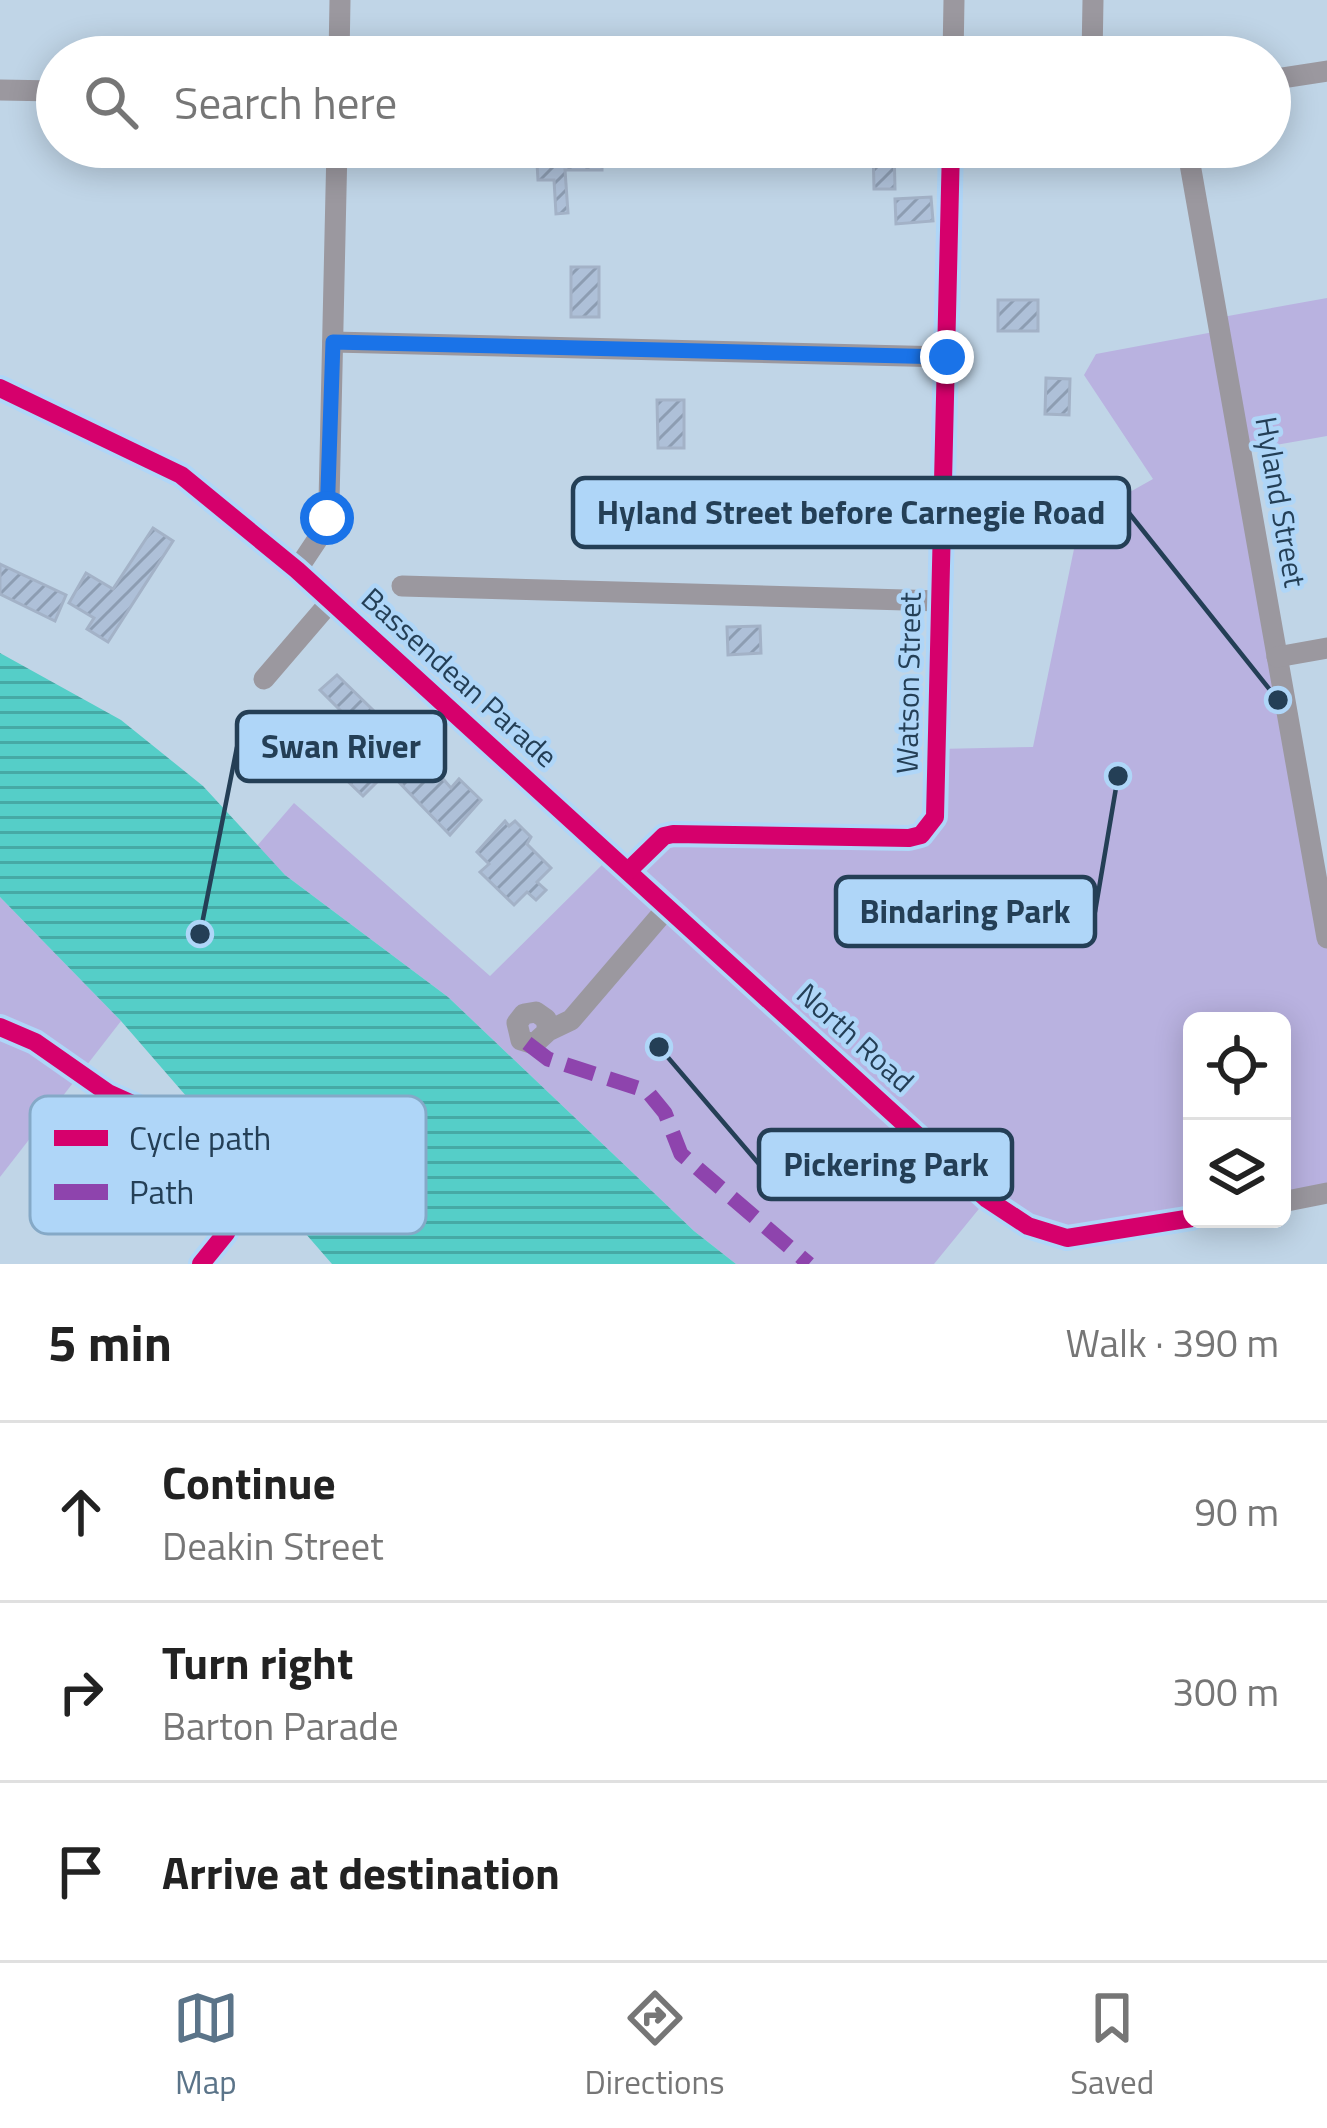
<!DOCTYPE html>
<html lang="en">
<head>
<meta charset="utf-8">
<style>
  :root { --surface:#fff; --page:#f2f2f2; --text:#222; --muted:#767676; --line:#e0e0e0; --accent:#5b7489 }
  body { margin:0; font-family:"Titillium Web",sans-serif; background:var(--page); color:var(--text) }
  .controls { position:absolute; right:36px; bottom:36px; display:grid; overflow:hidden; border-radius:18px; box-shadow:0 6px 30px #0003 }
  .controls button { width:108px; height:108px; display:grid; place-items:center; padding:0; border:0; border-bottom:3px solid var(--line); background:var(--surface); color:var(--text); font:60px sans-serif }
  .stop { position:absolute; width:36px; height:36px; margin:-27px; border:9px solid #1a73e8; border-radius:50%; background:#fff }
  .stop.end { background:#1a73e8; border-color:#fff; box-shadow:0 3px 12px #0008 }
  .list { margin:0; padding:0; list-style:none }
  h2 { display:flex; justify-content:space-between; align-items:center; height:156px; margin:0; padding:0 48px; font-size:51px }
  h2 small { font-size:39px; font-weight:400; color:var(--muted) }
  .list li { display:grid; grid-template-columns:78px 1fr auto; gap:36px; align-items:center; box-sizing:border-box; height:180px; padding:0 48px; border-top:3px solid var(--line) }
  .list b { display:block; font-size:45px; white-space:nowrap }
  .list p { margin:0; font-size:39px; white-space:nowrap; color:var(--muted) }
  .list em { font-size:39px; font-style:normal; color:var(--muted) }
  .icon { flex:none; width:66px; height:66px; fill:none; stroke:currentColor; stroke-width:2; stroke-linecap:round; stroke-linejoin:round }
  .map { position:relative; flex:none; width:1327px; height:1264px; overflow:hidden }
  .search { position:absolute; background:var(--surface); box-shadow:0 6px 30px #0003; left:36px; right:36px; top:36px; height:132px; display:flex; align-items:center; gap:30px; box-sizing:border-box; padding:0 42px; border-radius:66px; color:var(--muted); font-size:45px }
  .sheet { height:696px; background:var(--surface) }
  nav { display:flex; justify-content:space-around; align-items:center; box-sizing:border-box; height:168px; border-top:3px solid var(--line); background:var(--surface); font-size:33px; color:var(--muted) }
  nav a { display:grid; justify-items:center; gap:6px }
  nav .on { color:var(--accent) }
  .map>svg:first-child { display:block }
</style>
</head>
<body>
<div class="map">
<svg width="1327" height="1264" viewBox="0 0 1327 1264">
  <defs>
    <pattern id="water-rules" width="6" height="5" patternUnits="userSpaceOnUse" patternTransform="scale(3)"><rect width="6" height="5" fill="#55cec8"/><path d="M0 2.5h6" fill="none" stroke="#46a9a5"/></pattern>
    <pattern id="building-hatch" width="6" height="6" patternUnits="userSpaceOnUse" patternTransform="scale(3)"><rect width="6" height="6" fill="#aec0d8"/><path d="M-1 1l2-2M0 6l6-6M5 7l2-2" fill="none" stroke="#8d9db2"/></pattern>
  </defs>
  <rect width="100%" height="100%" fill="#c0d5e7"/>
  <g fill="#b9b2e0">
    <path d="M1327 298V436L1242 451 1327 938V1193L1282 1202V1021H1192V1218L1077 1239 987 1199 934 1264H736L694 1231 448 997 285 875 257 846 294 803 490 976 611 856 629 871 664 836 921 835 938 749 1033 747 1080 520 1153 479 1084 375 1096 354 1219 331 1217 318Z"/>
    <path d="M0 897 121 1021 0 1177Z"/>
  </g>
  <path fill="url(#water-rules)" d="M0 653 121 720 203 786 285 875 448 997 694 1231 736 1264H332L121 1021 0 897Z"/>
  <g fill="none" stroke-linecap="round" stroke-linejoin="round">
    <path stroke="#55cec8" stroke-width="4.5" d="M86 1175C132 1189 222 1225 261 1185"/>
  </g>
  <g fill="url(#building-hatch)" stroke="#a3b2c7" stroke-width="3">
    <path d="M536 147H602V170H565L568 213 556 214 554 180H538Z"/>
    <path d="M873 147H894L895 189H874Z"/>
    <path d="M931 197 933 221 896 224 895 199Z"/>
    <rect x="571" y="267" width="28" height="50"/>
    <rect x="998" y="300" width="40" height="31"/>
    <path d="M1046 378 1070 379 1069 415 1045 414Z"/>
    <path d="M657 400H684V448H658Z"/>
    <path d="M153 528 173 541 108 642 87 629 94 618 69 603 86 573 113 589Z"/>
    <path d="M0 564 66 595 55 621 0 594Z"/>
    <path d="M760 626 761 653 728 655 727 627Z"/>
    <path d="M337 675 374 711 366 719 414 767 424 757 451 788 459 779 481 800 450 835 388 771 363 796 334 768 366 736 320 690Z"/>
    <path d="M505 821 509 826 515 821 531 837 527 844 551 868 537 882 546 890 536 900 527 892 514 905 480 872 489 864 477 852Z"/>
  </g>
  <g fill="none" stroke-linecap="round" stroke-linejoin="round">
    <g stroke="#9b989f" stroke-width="21">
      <path d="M339 57 340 0"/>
      <path d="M953 57 954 0"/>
      <path d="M1092 57 1093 0"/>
      <path d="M1270 80 1327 71"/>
      <path d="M0 90 57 91"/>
      <path d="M1187 147 1327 938"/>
      <path d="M333 342 947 357"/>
      <path d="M0 388 181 475 297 570 987 1199 1028 1226 1067 1238 1192 1218"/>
      <path d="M297 570 321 534 329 502 337 147"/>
      <path d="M402 586 941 601"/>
      <path d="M1277 657 1327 648"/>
      <path d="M264 679 331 601"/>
      <path d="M628 871 664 836 673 834 909 838 921 835 935 817 951 147"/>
      <path d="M548 1031 546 1019 536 1012 524 1014 517 1023 521 1040 534 1044 548 1031 571 1020 667 908"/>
      <path d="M1282 1202 1327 1193"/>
    </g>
    <path stroke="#8e44ad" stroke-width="15" stroke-dasharray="30 15" stroke-linecap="butt" d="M527 1043 548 1059 647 1091 665 1113 681 1154 809 1264"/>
    <defs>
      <g id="cycleway">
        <path d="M0 388 181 475 297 570 987 1199 1028 1226 1067 1238 1192 1218"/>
        <path d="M628 871 664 836 673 834 909 838 921 835 935 817 951 147"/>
        <path d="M0 1027 35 1042 108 1093 203 1136 235 1191 238 1210 226 1233 201 1264"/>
      </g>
    </defs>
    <use href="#cycleway" stroke="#afd6f8" stroke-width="26"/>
    <use href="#cycleway" stroke="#d6006c" stroke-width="18"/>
  </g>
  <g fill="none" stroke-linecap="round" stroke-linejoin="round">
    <path stroke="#1a73e8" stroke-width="15" d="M327 518 333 342 947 357"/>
  </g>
  <g text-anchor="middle" stroke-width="9" stroke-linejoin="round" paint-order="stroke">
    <g font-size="30" fill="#243f56" stroke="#afd6f8">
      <text transform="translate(1280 502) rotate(80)" y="10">Hyland Street</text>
      <text transform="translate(459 678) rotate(42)" y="10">Bassendean Parade</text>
      <text transform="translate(909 683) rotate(-89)" y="10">Watson Street</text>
      <text transform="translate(855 1038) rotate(42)" y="10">North Road</text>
    </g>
  </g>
  <rect x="30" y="1096" width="396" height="138" rx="18" fill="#afd6f8" stroke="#85a9c7" stroke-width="3"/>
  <rect x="54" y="1130" width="54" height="16" fill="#d6006c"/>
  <rect x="54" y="1184" width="54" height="16" fill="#8e44ad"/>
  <g font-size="33" fill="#243f56">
    <text x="129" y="1150">Cycle path</text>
    <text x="129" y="1204">Path</text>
  </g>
  <path fill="none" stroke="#243f56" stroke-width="4.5" d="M1278 700L1129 513M200 934L237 747M1118 776L1095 912M659 1047L759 1164"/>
  <g fill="#243f56" stroke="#afd6f8" stroke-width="4.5">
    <circle cx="1278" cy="700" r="12"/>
    <circle cx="200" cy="934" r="12"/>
    <circle cx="1118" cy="776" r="12"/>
    <circle cx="659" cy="1047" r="12"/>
  </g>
  <g fill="#afd6f8" stroke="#243f56" stroke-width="4.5">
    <rect x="573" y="478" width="556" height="69" rx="12"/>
    <rect x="237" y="712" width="208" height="69" rx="12"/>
    <rect x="836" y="877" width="259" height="69" rx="12"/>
    <rect x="759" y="1130" width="253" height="69" rx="12"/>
  </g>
  <g font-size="33" text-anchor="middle" font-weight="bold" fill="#243f56">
    <text x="851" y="524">Hyland Street before Carnegie Road</text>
    <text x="341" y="758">Swan River</text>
    <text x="965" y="923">Bindaring Park</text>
    <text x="886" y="1176">Pickering Park</text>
  </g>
</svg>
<div class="controls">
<button><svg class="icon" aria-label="locate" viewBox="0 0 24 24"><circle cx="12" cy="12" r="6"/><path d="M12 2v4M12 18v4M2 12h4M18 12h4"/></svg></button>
<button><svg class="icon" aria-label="layers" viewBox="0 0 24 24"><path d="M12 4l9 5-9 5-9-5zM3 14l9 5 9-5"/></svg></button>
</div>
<div class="stop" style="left:327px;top:518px"></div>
<div class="stop end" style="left:947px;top:357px"></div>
<div class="search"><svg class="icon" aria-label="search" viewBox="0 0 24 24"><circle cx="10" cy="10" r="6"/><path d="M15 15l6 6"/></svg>Search here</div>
</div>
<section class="sheet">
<h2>5 min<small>Walk · 390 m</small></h2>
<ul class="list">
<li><svg class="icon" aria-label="ahead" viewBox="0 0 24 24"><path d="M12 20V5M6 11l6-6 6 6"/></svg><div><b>Continue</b><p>Deakin Street</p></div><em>90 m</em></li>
<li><svg class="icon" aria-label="right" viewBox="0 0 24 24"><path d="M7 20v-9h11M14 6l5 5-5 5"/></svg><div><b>Turn right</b><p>Barton Parade</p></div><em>300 m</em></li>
<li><svg class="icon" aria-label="arrive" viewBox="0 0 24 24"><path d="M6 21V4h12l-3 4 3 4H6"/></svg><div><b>Arrive at destination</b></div></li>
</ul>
</section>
<nav>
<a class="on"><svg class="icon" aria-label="map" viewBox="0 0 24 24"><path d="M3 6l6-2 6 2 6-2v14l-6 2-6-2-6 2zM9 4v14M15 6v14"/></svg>Map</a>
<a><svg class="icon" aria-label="directions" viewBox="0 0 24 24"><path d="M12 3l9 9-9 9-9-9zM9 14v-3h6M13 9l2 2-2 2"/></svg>Directions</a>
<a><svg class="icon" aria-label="saved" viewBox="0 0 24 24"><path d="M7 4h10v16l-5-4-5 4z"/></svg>Saved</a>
</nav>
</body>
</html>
